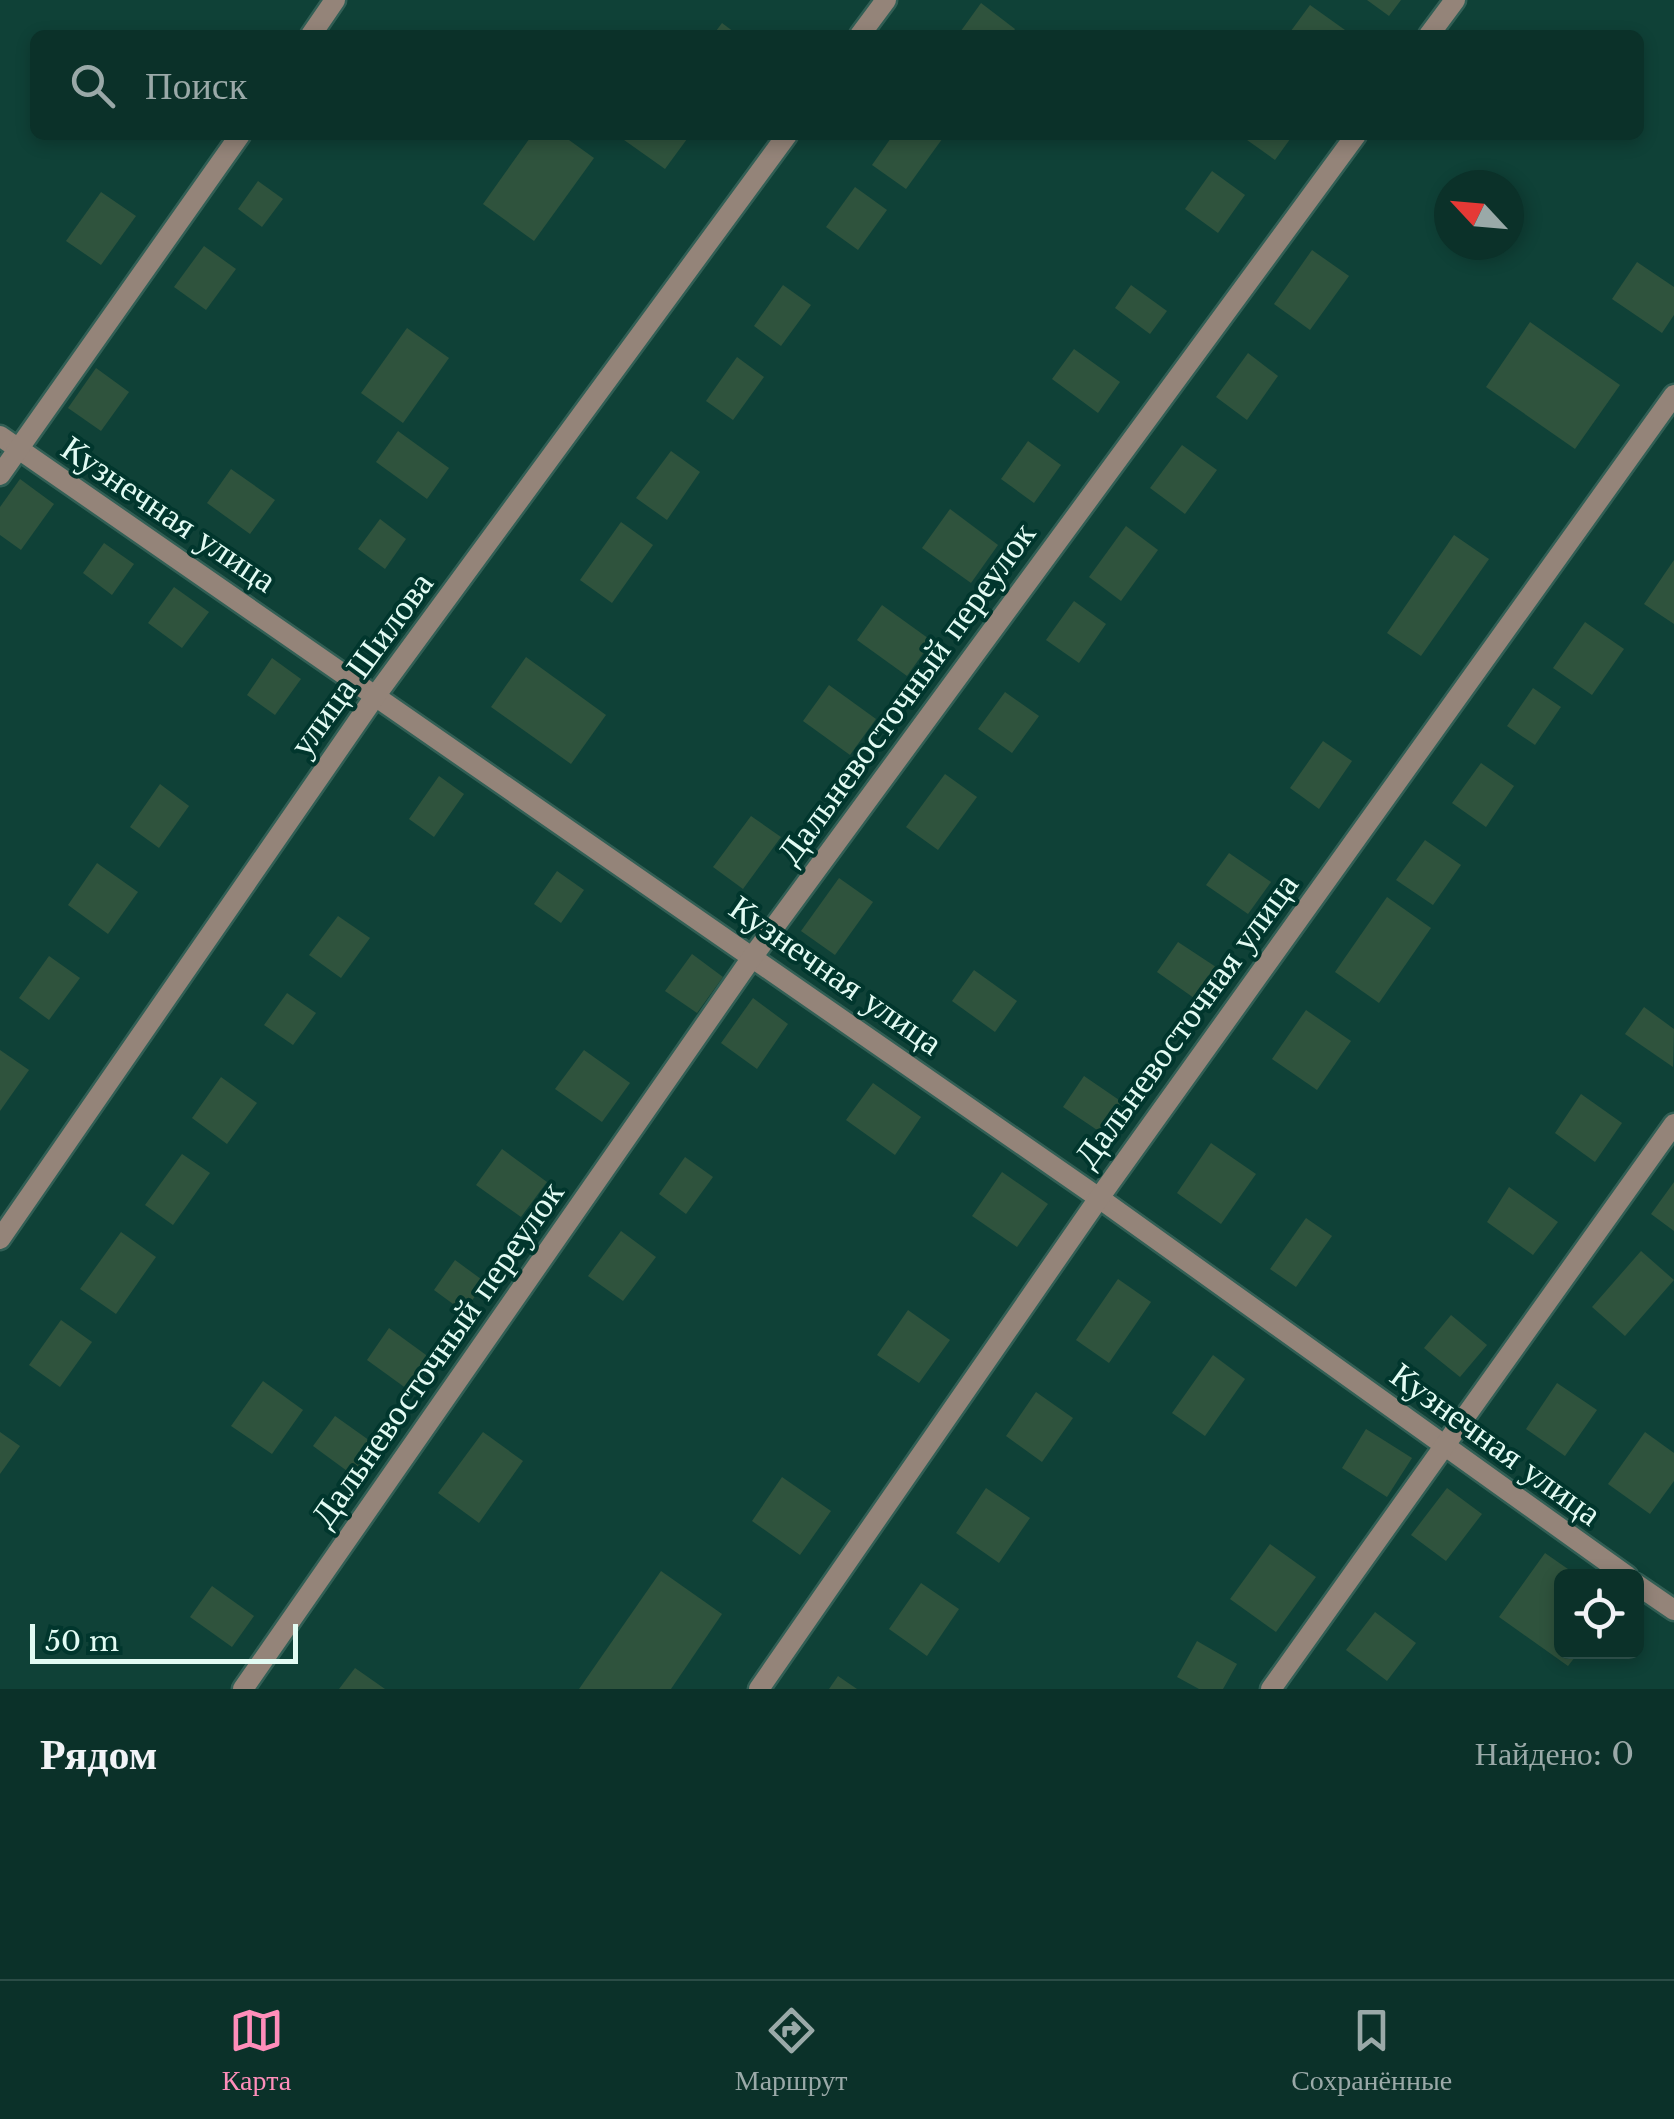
<!DOCTYPE html>
<html lang="ru">
<head>
<meta charset="utf-8">
<style>
  :root { --surface:#0b3129; --page:#143931; --text:#f1f3f6; --muted:#9aa9a8; --line:#2b4c46; --accent:#ff8eba }
  body { margin:0; font-family:"Libre Baskerville",serif; background:var(--page); color:var(--text) }
  .controls { position:absolute; right:30px; bottom:30px; display:grid; overflow:hidden; border-radius:15px; box-shadow:0 5px 15px #0003 }
  .controls button { width:90px; height:90px; display:grid; place-items:center; padding:0; border:0; border-bottom:2px solid var(--line); background:var(--surface); color:var(--text); font:50px sans-serif }
  .compass { position:absolute; left:1434px; top:170px; width:90px; height:90px; border-radius:50%; background:var(--surface); box-shadow:0 5px 15px #0003; rotate:296deg }
  .scale { position:absolute; left:30px; bottom:25px; width:268px; box-sizing:border-box; padding-left:10px; border:5px solid #e2fbf3; border-top:0; font-size:28px; line-height:35px; white-space:nowrap; color:#e2fbf3; -webkit-text-stroke:8px #01362d; paint-order:stroke }
  .list { margin:0; padding:0; list-style:none }
  h2 { display:flex; justify-content:space-between; align-items:center; height:130px; margin:0; padding:0 40px; font-size:42px }
  h2 small { font-size:32px; font-weight:400; color:var(--muted) }
  .icon { flex:none; width:55px; height:55px; fill:none; stroke:currentColor; stroke-width:2; stroke-linecap:round; stroke-linejoin:round }
  .map { position:relative; flex:none; width:1674px; height:1689px; overflow:hidden }
  .search { position:absolute; background:var(--surface); box-shadow:0 5px 15px #0003; left:30px; right:30px; top:30px; height:110px; display:flex; align-items:center; gap:25px; box-sizing:border-box; padding:0 35px; border-radius:15px; color:var(--muted); font-size:38px }
  .sheet { height:290px; background:var(--surface) }
  nav { display:flex; justify-content:space-around; align-items:center; box-sizing:border-box; height:140px; border-top:2px solid var(--line); background:var(--surface); font-size:28px; color:var(--muted) }
  nav a { display:grid; justify-items:center; gap:5px }
  nav .on { color:var(--accent) }
  .map>svg:first-child { display:block }
</style>
</head>
<body>
<div class="map">
<svg width="1674" height="1689" viewBox="0 0 1674 1689">
  <rect width="100%" height="100%" fill="#0f4137"/>
  <g fill="#2f533d">
    <path d="M1367 0H1401L1389 16Z"/>
    <path d="M981 3 1015 29 1011 35H958Z"/>
    <path d="M1310 5 1352 35H1288Z"/>
    <path d="M722 23 738 35H713Z"/>
    <path d="M532 135H562L594 158 534 241 483 204Z"/>
    <path d="M617 135H681L687 139 665 169Z"/>
    <path d="M893 135H945L906 189 872 165Z"/>
    <path d="M1240 135H1293L1275 160Z"/>
    <path d="M1212 171 1245 195 1218 233 1185 209Z"/>
    <path d="M258 181 283 199 262 227 238 209Z"/>
    <path d="M855 187 887 210 858 250 826 227Z"/>
    <path d="M101 192 136 216 101 265 66 241Z"/>
    <path d="M204 246 236 269 206 310 174 287Z"/>
    <path d="M1312 250 1349 276 1310 330 1274 304Z"/>
    <path d="M1637 262 1674 287V315L1662 333 1612 299Z"/>
    <path d="M783 285 811 305 781 346 754 326Z"/>
    <path d="M1131 285 1167 311 1150 334 1115 308Z"/>
    <path d="M1530 322 1620 385 1575 449 1486 387Z"/>
    <path d="M407 328 449 358 403 423 361 393Z"/>
    <path d="M1074 349 1120 382 1098 413 1052 379Z"/>
    <path d="M1248 353 1278 376 1247 420 1216 397Z"/>
    <path d="M737 357 764 377 733 420 706 401Z"/>
    <path d="M96 368 129 392 101 431 68 408Z"/>
    <path d="M398 431 449 468 427 499 376 462Z"/>
    <path d="M1028 441 1061 465 1034 503 1001 479Z"/>
    <path d="M1182 445 1217 470 1185 514 1150 488Z"/>
    <path d="M671 451 700 472 667 520 636 498Z"/>
    <path d="M231 469 275 500 250 534 207 503Z"/>
    <path d="M20 479 54 504 21 550 0 535V507Z"/>
    <path d="M950 509 998 545 971 583 922 548Z"/>
    <path d="M380 519 406 539 385 569 358 549Z"/>
    <path d="M621 522 653 545 612 603 580 580Z"/>
    <path d="M1126 526 1158 550 1121 601 1089 577Z"/>
    <path d="M1454 535 1489 559 1421 656 1387 633Z"/>
    <path d="M104 543 134 564 112 595 83 573Z"/>
    <path d="M1674 560V624L1644 604Z"/>
    <path d="M174 587 209 612 182 648 148 623Z"/>
    <path d="M1074 601 1106 624 1079 663 1046 640Z"/>
    <path d="M882 605 932 641 907 676 857 640Z"/>
    <path d="M1585 622 1624 649 1592 695 1553 668Z"/>
    <path d="M526 657 606 715 571 764 491 707Z"/>
    <path d="M272 658 301 679 275 715 247 695Z"/>
    <path d="M829 685 876 719 850 755 803 721Z"/>
    <path d="M1533 688 1561 707 1535 745 1507 726Z"/>
    <path d="M1005 692 1039 716 1012 753 978 729Z"/>
    <path d="M1323 741 1352 761 1319 809 1290 788Z"/>
    <path d="M1481 763 1514 786 1486 827 1452 803Z"/>
    <path d="M945 774 977 797 938 850 906 827Z"/>
    <path d="M439 776 464 794 434 837 409 819Z"/>
    <path d="M160 784 189 806 159 848 130 827Z"/>
    <path d="M751 816 781 837 743 889 713 867Z"/>
    <path d="M1425 840 1461 865 1433 905 1396 880Z"/>
    <path d="M1229 853 1271 882 1248 914 1206 885Z"/>
    <path d="M97 863 138 892 108 934 68 905Z"/>
    <path d="M557 871 584 890 561 923 534 904Z"/>
    <path d="M839 878 873 902 835 955 801 931Z"/>
    <path d="M1387 897 1431 928 1379 1003 1335 972Z"/>
    <path d="M338 916 370 938 341 978 309 955Z"/>
    <path d="M1178 942 1216 967 1194 998 1157 972Z"/>
    <path d="M692 954 723 977 697 1013 665 991Z"/>
    <path d="M49 956 80 978 49 1020 19 998Z"/>
    <path d="M974 970 1017 1001 995 1032 952 1001Z"/>
    <path d="M287 993 316 1013 293 1045 264 1025Z"/>
    <path d="M753 998 788 1024 757 1069 721 1043Z"/>
    <path d="M1644 1007 1674 1029 1673 1067 1625 1034Z"/>
    <path d="M1306 1010 1351 1041 1317 1090 1272 1059Z"/>
    <path d="M0 1050 29 1070 0 1111Z"/>
    <path d="M584 1050 630 1083 602 1122 555 1089Z"/>
    <path d="M1084 1076 1122 1102 1100 1132 1063 1107Z"/>
    <path d="M221 1077 257 1103 227 1144 192 1118Z"/>
    <path d="M873 1083 921 1117 895 1155 846 1120Z"/>
    <path d="M1581 1094 1622 1123 1595 1162 1555 1133Z"/>
    <path d="M1211 1143 1256 1174 1221 1224 1177 1193Z"/>
    <path d="M502 1149 547 1182 521 1217 476 1185Z"/>
    <path d="M182 1154 210 1173 173 1225 145 1205Z"/>
    <path d="M685 1157 713 1177 686 1214 659 1194Z"/>
    <path d="M1002 1172 1048 1204 1017 1247 972 1216Z"/>
    <path d="M1674 1182V1231L1651 1214Z"/>
    <path d="M1509 1187 1558 1222 1533 1255 1487 1222Z"/>
    <path d="M1306 1218 1332 1236 1296 1287 1270 1269Z"/>
    <path d="M621 1231 656 1257 623 1301 588 1276Z"/>
    <path d="M121 1232 156 1257 116 1314 80 1289Z"/>
    <path d="M1641 1251 1674 1280 1625 1336 1592 1307Z"/>
    <path d="M455 1260 485 1282 464 1312 434 1290Z"/>
    <path d="M1118 1279 1151 1302 1109 1363 1076 1340Z"/>
    <path d="M908 1310 950 1340 919 1383 877 1355Z"/>
    <path d="M1451 1315 1487 1345 1460 1377 1424 1348Z"/>
    <path d="M61 1320 92 1342 60 1387 29 1365Z"/>
    <path d="M389 1328 437 1363 414 1394 367 1360Z"/>
    <path d="M1213 1355 1245 1379 1205 1436 1172 1413Z"/>
    <path d="M263 1381 303 1410 272 1454 231 1426Z"/>
    <path d="M1557 1383 1597 1410 1565 1456 1526 1429Z"/>
    <path d="M1036 1392 1073 1418 1042 1462 1006 1436Z"/>
    <path d="M335 1416 380 1448 358 1479 313 1446Z"/>
    <path d="M1366 1429 1412 1458 1387 1497 1342 1468Z"/>
    <path d="M0 1432 20 1446 0 1474Z"/>
    <path d="M483 1432 523 1461 479 1523 438 1493Z"/>
    <path d="M1645 1432 1674 1453V1481L1650 1514 1608 1484Z"/>
    <path d="M782 1477 831 1511 800 1555 752 1521Z"/>
    <path d="M986 1488 1030 1518 999 1563 956 1533Z"/>
    <path d="M1447 1488 1482 1514 1446 1561 1411 1535Z"/>
    <path d="M1270 1544 1316 1577 1276 1632 1230 1599Z"/>
    <path d="M1545 1553 1578 1576H1562V1652H1579L1568 1666 1499 1617Z"/>
    <path d="M661 1571 722 1614 671 1689H579Z"/>
    <path d="M921 1583 959 1609 927 1656 889 1629Z"/>
    <path d="M212 1586 254 1616 232 1647 190 1617Z"/>
    <path d="M1375 1612 1416 1643 1387 1681 1346 1650Z"/>
    <path d="M1197 1641 1237 1664 1223 1689H1199L1177 1677Z"/>
    <path d="M355 1668 385 1689H339Z"/>
    <path d="M838 1676 857 1689H829Z"/>
  </g>
  <g fill="none" stroke-linecap="round" stroke-linejoin="round">
    <defs>
      <g id="street">
        <path d="M311 35 335 0"/>
        <path d="M860 35 886 0"/>
        <path d="M1429 35 1455 0"/>
        <path d="M0 436 1099 1198 1627 1576"/>
        <path d="M0 475 240 135"/>
        <path d="M0 1239 376 695 787 135"/>
        <path d="M1636 1584 1674 1610"/>
        <path d="M243 1689 753 956 1356 135"/>
        <path d="M759 1689 1099 1198 1674 395"/>
        <path d="M1271 1689 1674 1124"/>
      </g>
    </defs>
    <use href="#street" stroke="#315f55" stroke-width="25"/>
    <use href="#street" stroke="#948479" stroke-width="20"/>
  </g>
  <g text-anchor="middle" stroke-width="8" stroke-linejoin="round" paint-order="stroke">
    <g font-size="35" fill="#e2fbf3" stroke="#01362d">
      <text transform="translate(169 514) rotate(34)" y="12">Кузнечная улица</text>
      <text transform="translate(361 664) rotate(-54)" y="12">улица Шилова</text>
      <text transform="translate(906 693) rotate(-54)" y="12">Дальневосточный переулок</text>
      <text transform="translate(836 975) rotate(35)" y="12">Кузнечная улица</text>
      <text transform="translate(1186 1020) rotate(-54)" y="12">Дальневосточная улица</text>
      <text transform="translate(437 1354) rotate(-55)" y="12">Дальневосточный переулок</text>
      <text transform="translate(1496 1444) rotate(36)" y="12">Кузнечная улица</text>
    </g>
  </g>
</svg>
<div class="controls">
<button><svg class="icon" aria-label="locate" viewBox="0 0 24 24"><circle cx="12" cy="12" r="6"/><path d="M12 2v4M12 18v4M2 12h4M18 12h4"/></svg></button>
</div>
<svg class="compass" viewBox="-18 -18 36 36"><path d="M0-13l5 13h-10z" fill="#e53935"/><path d="M0 13l5-13h-10z" fill="#9aa9a8"/></svg>
<div class="scale">50 m</div>
<div class="search"><svg class="icon" aria-label="search" viewBox="0 0 24 24"><circle cx="10" cy="10" r="6"/><path d="M15 15l6 6"/></svg>Поиск</div>
</div>
<section class="sheet">
<h2>Рядом<small>Найдено: 0</small></h2>
<ul class="list">
</ul>
</section>
<nav>
<a class="on"><svg class="icon" aria-label="map" viewBox="0 0 24 24"><path d="M3 6l6-2 6 2 6-2v14l-6 2-6-2-6 2zM9 4v14M15 6v14"/></svg>Карта</a>
<a><svg class="icon" aria-label="directions" viewBox="0 0 24 24"><path d="M12 3l9 9-9 9-9-9zM9 14v-3h6M13 9l2 2-2 2"/></svg>Маршрут</a>
<a><svg class="icon" aria-label="saved" viewBox="0 0 24 24"><path d="M7 4h10v16l-5-4-5 4z"/></svg>Сохранённые</a>
</nav>
</body>
</html>
